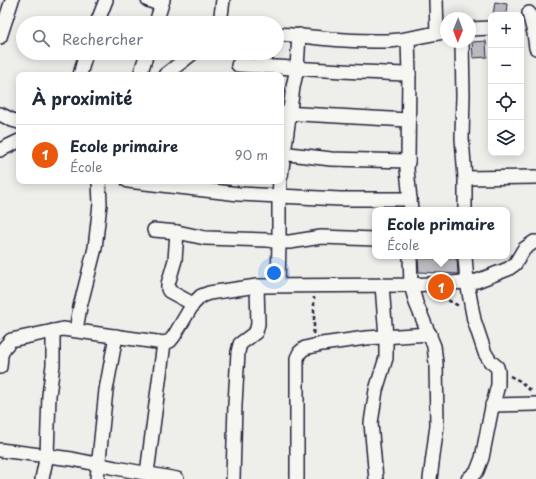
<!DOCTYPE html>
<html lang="fr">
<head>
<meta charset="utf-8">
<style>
  :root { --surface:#fff; --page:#f2f2f3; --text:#1f2937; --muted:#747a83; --line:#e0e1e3; --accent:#ea580c }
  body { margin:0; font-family:"Playpen Sans",sans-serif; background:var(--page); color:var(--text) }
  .controls { position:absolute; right:12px; top:12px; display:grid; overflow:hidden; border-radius:8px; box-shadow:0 2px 10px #0003 }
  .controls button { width:36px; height:36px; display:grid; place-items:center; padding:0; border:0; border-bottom:1px solid var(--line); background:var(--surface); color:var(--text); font:20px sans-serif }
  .compass { position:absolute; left:440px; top:12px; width:36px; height:36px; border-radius:50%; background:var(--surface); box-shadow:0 2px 10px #0003; rotate:181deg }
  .you { position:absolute; left:274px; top:273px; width:14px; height:14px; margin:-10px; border:3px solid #fff; border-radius:50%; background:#1a73e8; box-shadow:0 0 0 6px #1a73e833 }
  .badge { display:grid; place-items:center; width:26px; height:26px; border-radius:50%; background:var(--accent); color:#fff; font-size:13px; font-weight:700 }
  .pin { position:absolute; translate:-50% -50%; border:2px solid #fff; box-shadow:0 1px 4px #0006 }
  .popup { position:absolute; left:372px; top:207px; width:138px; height:52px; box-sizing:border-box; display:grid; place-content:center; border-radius:8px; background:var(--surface); filter:drop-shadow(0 1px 3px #0005); font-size:13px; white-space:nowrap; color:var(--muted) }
  .popup b { font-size:15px; color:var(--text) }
  .popup::after { content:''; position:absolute; left:50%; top:100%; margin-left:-8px; border:8px solid transparent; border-top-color:var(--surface) }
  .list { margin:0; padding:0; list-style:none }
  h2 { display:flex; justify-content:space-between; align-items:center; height:52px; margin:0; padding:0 16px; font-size:17px }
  h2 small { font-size:13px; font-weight:400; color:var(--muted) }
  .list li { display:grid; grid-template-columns:26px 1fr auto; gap:12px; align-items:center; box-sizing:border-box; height:60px; padding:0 16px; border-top:1px solid var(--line) }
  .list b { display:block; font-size:15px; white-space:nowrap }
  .list p { margin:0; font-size:13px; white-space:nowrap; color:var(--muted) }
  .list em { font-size:13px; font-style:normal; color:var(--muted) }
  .icon { flex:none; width:22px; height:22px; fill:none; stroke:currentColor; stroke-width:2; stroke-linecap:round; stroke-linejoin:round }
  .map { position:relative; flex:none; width:536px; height:479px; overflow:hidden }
  .search { position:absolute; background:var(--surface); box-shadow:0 2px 10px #0003; left:16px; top:16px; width:268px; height:44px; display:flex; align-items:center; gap:10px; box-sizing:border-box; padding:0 14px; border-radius:22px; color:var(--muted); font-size:15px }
  .panel { position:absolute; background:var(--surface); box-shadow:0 2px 10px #0003; left:16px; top:72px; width:268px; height:112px; border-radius:8px }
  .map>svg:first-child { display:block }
</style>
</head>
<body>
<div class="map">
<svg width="536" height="479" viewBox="0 0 536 479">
  <rect width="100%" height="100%" fill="#eeeeeb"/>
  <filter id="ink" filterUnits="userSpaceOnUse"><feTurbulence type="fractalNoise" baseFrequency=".025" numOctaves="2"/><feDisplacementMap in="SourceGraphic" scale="8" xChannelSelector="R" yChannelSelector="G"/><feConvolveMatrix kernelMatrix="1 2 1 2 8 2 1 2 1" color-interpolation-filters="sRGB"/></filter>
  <g filter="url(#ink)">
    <g fill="#bbbbbf" stroke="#22223b">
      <path d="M495 2 507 4 506 15H493Z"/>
      <path d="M486 41 487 57 473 58 472 42Z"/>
      <path d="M418 258 457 259 458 274 419 272Z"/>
    </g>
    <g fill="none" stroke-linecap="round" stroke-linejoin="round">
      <defs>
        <g id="minor">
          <path d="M148 0 161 5"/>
          <path d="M436 0 437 33"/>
          <path d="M529 13 534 33 536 48"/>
          <path d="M97 23 106 0"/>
          <path d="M156 23 163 0"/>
          <path d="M220 23 223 0"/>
          <path d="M470 29 491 28"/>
          <path d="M277 34C300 35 322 39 345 40 359 41 374 41 388 41 408 40 426 34 446 32"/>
          <path d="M0 37 12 0"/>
          <path d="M408 39 409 74 408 161 407 169 411 210"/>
          <path d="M462 42 463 95 462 138 465 178V210"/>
          <path d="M238 65C295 68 352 72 409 74"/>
          <path d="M80 75 86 53"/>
          <path d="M140 75 147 53"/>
          <path d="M165 75 193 53"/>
          <path d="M283 113 408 120"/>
          <path d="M0 114 12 120 19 122"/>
          <path d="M0 150 19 141"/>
          <path d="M281 153 331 159 408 161"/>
          <path d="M281 176 293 87 297 68 299 35"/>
          <path d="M465 178 536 177"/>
          <path d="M128 181 239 194 340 199H410"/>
          <path d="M154 230 177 232 205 238 268 240 279 242H290L321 237 375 239"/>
          <path d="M177 232 175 260 168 284V289L169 291 193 304"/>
          <path d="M410 256 411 285 416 303 434 346 436 363 437 425 430 479"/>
          <path d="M465 256 467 282 474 320 485 353 490 361 497 367 498 371V385L491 412 482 458 477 471 468 479"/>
          <path d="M278 285 279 242V196L280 181"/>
          <path d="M76 330 80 307 95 248 100 204 99 181"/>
          <path d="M0 367 1 355 4 348 11 340 63 329 164 343 170 341 174 336 193 304 201 296 209 293 257 286 411 285 467 282 477 281 508 269 515 264 524 249 534 242H536"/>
          <path d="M492 405 536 404"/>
          <path d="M0 450 72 459 116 468 177 479"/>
          <path d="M147 473 164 343"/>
          <path d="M42 479 47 455 49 395 53 365V331"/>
          <path d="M97 479 106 390 116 336"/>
          <path d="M233 479 235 404 238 352 240 344 256 332 258 324 257 286"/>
          <path d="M297 479V358L300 352 305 348 322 344 366 338 430 334"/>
          <path d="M376 479 371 423 376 390 386 358V337L382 285"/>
        </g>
      </defs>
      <use href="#minor" stroke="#22223b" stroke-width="16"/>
      <g stroke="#22223b" stroke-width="2.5" stroke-dasharray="4 3" stroke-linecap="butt">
        <path d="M442 297 459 306"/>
        <path d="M313 334 314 326V297"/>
        <path d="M510 376 520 381 532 392"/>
      </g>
      <use href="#minor" stroke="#f6f6f2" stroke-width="13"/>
    </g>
  </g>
</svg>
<div class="controls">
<button>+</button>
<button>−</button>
<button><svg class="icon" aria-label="locate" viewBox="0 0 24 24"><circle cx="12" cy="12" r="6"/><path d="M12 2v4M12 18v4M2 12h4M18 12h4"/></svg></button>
<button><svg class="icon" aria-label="layers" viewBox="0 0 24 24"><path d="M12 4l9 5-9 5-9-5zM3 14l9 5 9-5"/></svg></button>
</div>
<svg class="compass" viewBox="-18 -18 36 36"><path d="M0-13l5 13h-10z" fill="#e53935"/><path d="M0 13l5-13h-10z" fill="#747a83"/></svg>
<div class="you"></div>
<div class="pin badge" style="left:441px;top:287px">1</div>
<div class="popup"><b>Ecole primaire</b>École</div>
<div class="search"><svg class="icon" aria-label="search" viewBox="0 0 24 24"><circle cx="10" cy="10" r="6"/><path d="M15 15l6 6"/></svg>Rechercher</div>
<section class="panel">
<h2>À proximité<small></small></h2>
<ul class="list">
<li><span class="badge">1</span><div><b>Ecole primaire</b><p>École</p></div><em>90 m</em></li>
</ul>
</section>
</div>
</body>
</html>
